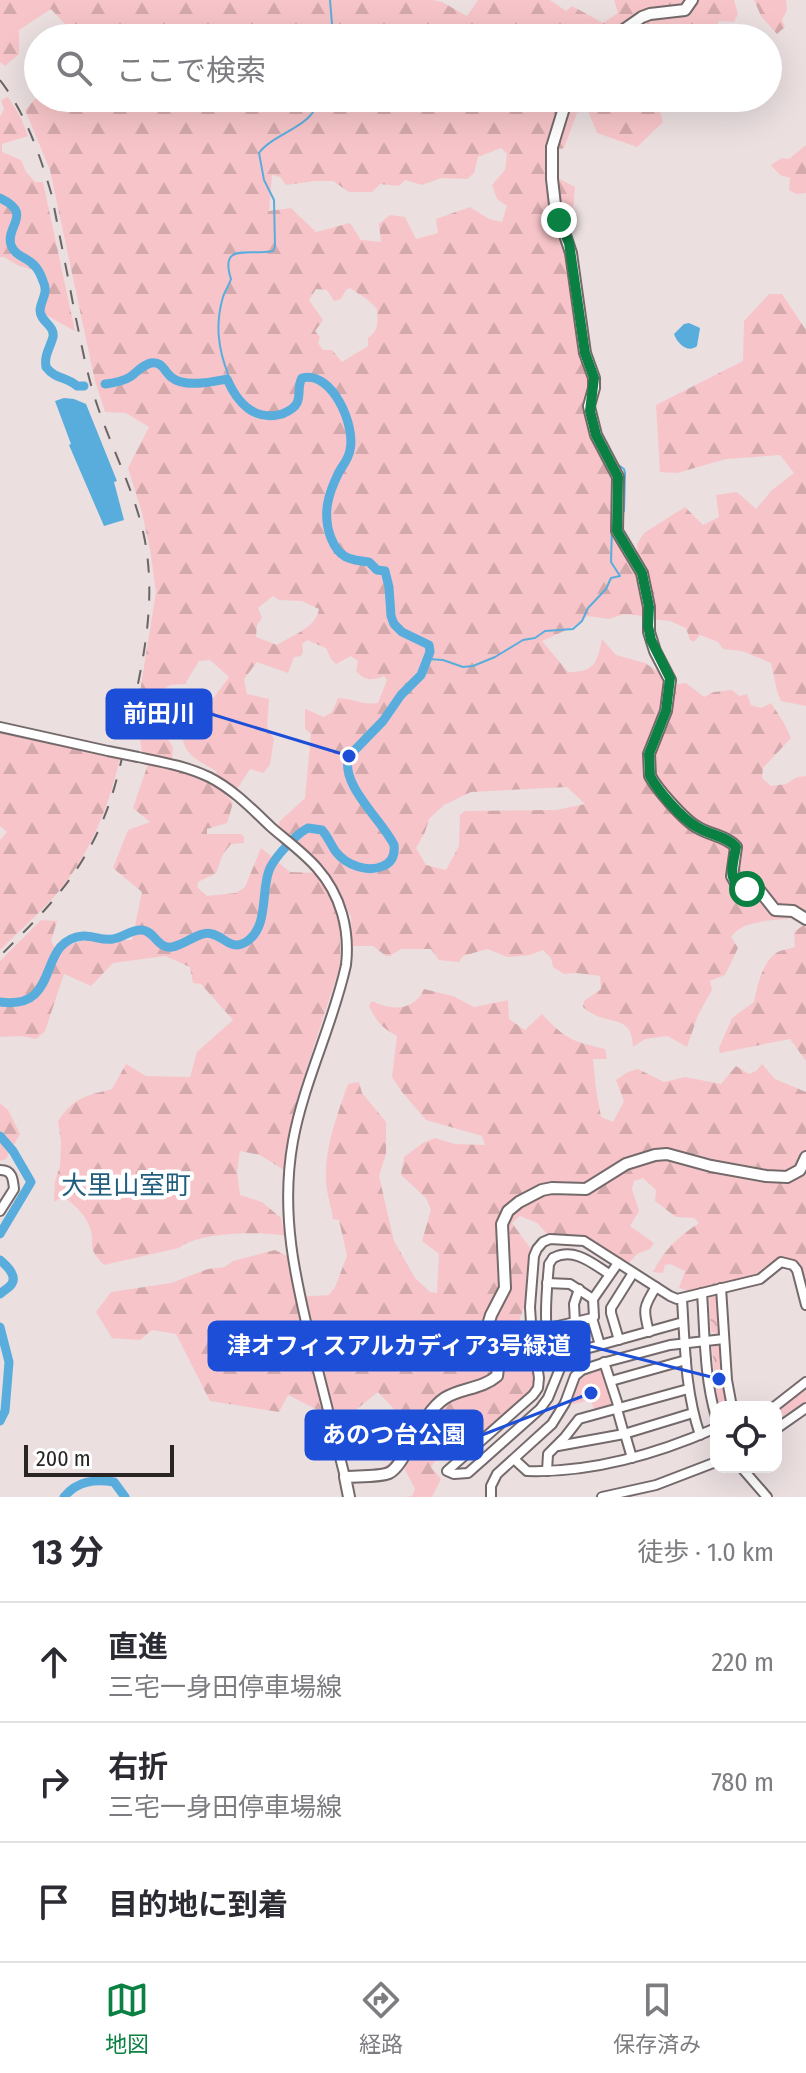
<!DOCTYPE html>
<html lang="ja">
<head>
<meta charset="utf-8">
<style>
  :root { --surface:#fff; --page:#f7f7f7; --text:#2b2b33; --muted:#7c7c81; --line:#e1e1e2; --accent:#0b8043 }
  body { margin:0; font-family:"Fira Sans Condensed","Noto Sans JP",sans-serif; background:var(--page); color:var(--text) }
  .controls { position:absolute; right:24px; bottom:24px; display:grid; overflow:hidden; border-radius:16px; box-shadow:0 8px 32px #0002 }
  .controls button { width:72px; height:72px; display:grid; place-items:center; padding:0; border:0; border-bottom:2px solid var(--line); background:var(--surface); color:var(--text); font:40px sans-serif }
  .scale { position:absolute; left:24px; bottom:20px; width:150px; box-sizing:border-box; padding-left:8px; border:4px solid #292525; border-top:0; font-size:22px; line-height:28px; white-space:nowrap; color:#292525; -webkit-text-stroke:6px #fff; paint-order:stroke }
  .stop { position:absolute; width:24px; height:24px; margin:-18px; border:6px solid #0b8043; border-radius:50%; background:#fff }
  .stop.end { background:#0b8043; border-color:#fff; box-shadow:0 2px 8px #0008 }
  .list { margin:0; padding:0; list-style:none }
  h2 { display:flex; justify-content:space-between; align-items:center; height:104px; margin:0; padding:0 32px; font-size:34px }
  h2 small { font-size:26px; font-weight:400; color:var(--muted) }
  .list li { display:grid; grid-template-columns:52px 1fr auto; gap:24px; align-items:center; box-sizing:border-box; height:120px; padding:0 32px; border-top:2px solid var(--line) }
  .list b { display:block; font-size:30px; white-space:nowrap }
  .list p { margin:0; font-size:26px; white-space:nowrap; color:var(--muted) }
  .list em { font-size:26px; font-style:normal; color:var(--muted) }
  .icon { flex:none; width:44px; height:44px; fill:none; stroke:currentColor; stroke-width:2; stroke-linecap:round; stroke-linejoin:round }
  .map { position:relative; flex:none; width:806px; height:1497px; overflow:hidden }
  .search { position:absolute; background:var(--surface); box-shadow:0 8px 32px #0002; left:24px; right:24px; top:24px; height:88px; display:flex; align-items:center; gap:20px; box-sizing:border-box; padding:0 28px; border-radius:44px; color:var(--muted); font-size:30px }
  .sheet { height:464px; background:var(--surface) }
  nav { display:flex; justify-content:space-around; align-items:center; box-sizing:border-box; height:112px; border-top:2px solid var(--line); background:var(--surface); font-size:22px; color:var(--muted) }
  nav a { display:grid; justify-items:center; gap:4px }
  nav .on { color:var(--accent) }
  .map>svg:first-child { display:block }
</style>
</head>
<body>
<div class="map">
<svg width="806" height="1497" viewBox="0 0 806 1497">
  <defs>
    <pattern id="forest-firs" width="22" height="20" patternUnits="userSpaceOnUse" patternTransform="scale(2)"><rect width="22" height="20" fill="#f7c5c9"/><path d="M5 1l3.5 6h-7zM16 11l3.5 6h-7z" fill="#d4a9ac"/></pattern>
    <pattern id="park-crowns" width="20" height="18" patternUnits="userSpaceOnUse" patternTransform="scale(2)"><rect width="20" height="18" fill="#f7c5c9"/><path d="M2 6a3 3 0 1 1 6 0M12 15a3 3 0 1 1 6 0" fill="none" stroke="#d4a9ac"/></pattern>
  </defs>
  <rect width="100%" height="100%" fill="#ebdfe0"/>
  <g fill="url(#forest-firs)" fill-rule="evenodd">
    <path d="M0 0H433L442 2 467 16 478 0H550L566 11 572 6 603 23 618 13 614 0H734L738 14 734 22 719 21 717 28 709 33 710 38H73L74 34 51 9 19 30V54L5 66 0 62Z"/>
    <path d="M754 0H786L787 10 782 20 785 27 777 34 761 16Z"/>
    <path d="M38 96V98H652L656 100 663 122 637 147 597 133 587 108 577 113 564 148 550 151V174L575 187 572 224 562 231 591 375 587 408 613 475 616 489 612 526 641 578 646 600 644 616 624 614 609 619 587 616 573 627 542 641 568 672C595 672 597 663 602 639L616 655 645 663 666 677 665 701 651 760 673 685 686 683 704 697 714 692 732 690 739 696 747 694 751 705 761 708 771 703 784 723 791 738 763 768 762 778 771 786 786 784 797 777 806 776V1061L790 1039 720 1053 719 1048 732 1018 754 1002C757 987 762 963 776 953 781 950 789 949 795 947L794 932 805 924 797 917C777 921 743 919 731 937L738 948 725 975 710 981 712 990 698 1015 687 1047 667 1036 645 1039 633 1047C632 1017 614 1024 595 1015 590 1013 587 1010 583 1007L584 1001 601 989 600 976 576 973 564 974 553 967 551 958 543 950 530 955 508 957 487 949 463 956 459 962 439 960 431 949H401L390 956H386L373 946H352L351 917 338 892 325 872 280 831 279 822 305 798 311 734 305 729V709L324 717 332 712 338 698C356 699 360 705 378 703L387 680 384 676C371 681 365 681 356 671L358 661 351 656 336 664 331 659 326 648 307 640 302 644 303 652 301 656 294 657 288 673 257 662 244 679 247 694 269 699 267 727 274 739 270 765 263 773 250 769 237 789 217 775 216 771C206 765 194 760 187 750 183 743 183 737 177 731L203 718 213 699 229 677 210 660 199 661 185 684 170 685 151 700 152 714 173 747 172 759 142 752 136 717 156 592 150 549 142 513 128 468 149 427 126 413 105 412 95 381 50 170 25 110ZM501 148 507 154 505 170 492 185 497 199 507 206 502 222 489 219 470 207 436 219 438 233 416 239 405 217 390 215 379 224 381 242 361 240 350 223 316 232 291 208 269 211 272 175 280 177 286 185 315 181H333L349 192H372L380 184 399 186 405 180 422 185 441 178 467 179 474 173 478 157ZM350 288 368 300 377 309C378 321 379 331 368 338V346L342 362 332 350H323L318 343 320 337 315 331 323 320 309 300 316 289 327 290 334 301 341 299 346 290ZM273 596 279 600 302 601 319 609C317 627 291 636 277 645L256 637 257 625 262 618 258 608ZM567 787 585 804 556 810 465 811 460 815 459 846 446 870 426 865 416 848 425 832 429 819 444 805 471 792Z"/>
    <path d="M8 97 21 118 28 136 2 144V152L21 160 26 172 35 182H43L75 331 44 314 45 282 40 271 19 266 4 257H0V117L4 109 1 100Z"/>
    <path d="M806 145V193L796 194 789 190 790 178 780 175 771 165 782 158 789 159Z"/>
    <path d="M769 294H782L806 330V706L781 701 777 691 771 663 742 651 723 649 718 642 700 635 694 642 690 640 686 628 670 621 651 619 638 558 637 544 644 533 685 507 703 525 719 517 716 495 737 492 756 509 772 490 794 473 780 455 726 459 677 473 660 472 656 405 743 361 744 321Z"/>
    <path d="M0 732 120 758C110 801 95 842 69 878 50 905 23 927 0 950V840L7 832 0 826Z"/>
    <path d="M148 764 192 774 218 786 233 803 227 823 207 829V834H241L244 837V843L231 844 223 854 216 873 198 882 197 887 207 896 236 893 245 887 261 848 290 872 316 873 331 898 340 928V966L299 1092 284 1170 260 1155 240 1151 237 1171 240 1195 262 1202 281 1218 285 1236C262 1231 198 1232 179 1248L104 1265C84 1245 97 1244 89 1225 84 1213 73 1204 63 1196L54 1202 55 1181 60 1166 61 1142 58 1121C75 1097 85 1096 112 1089L126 1064 146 1076 190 1077 197 1052 233 1020 201 984 193 983 190 967 165 956 113 963 91 986 64 974 45 1031 36 1039 22 1036 0 1037V961L41 920 57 921 51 941 55 949 85 940H132L142 892 113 868 128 830 150 822 133 808Z"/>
    <path d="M424 989 453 996 474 1007 508 1000 509 1019 525 1030 542 1014C564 1038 573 1042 605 1049L607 1059H593L596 1089 601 1117 613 1122 624 1101 616 1080 628 1072 638 1069 664 1082 685 1077 721 1084 736 1066 749 1074 756 1071 762 1064 775 1079 806 1092V1292L789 1260 759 1276 693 1292 679 1288 685 1271 670 1264 665 1265 663 1273 653 1272C663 1251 679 1236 699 1223L694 1218 676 1217 655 1201 656 1190 643 1178 634 1181 632 1189 639 1211 630 1226 654 1243 650 1249 637 1254 627 1265 587 1241 550 1237 537 1223 520 1216 512 1223 533 1252 526 1302 517 1326 531 1336 537 1375 533 1394 466 1449 453 1440C448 1444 448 1448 445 1452 440 1458 435 1460 431 1467L441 1479 432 1497H407L412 1496 415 1489 402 1464 384 1471 382 1469 412 1444 407 1423 378 1392 338 1424 322 1412 288 1395 279 1412 210 1401 176 1334 152 1330 140 1340 112 1338 96 1312 111 1292 171 1283 208 1269 225 1267 233 1261 275 1250 287 1256 296 1297 329 1295 335 1287 347 1256 339 1220 333 1219C331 1207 327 1194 326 1182 324 1149 337 1115 348 1084L359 1082 362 1093 386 1122V1154L379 1176 394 1241 415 1278 430 1292 437 1293 439 1254 422 1241 431 1210 426 1198 401 1175 404 1157 423 1143 435 1138 455 1144 485 1145 482 1136 426 1120 402 1092 392 1077 397 1036C382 1028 376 1021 369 1006L372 1001C392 1011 414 1011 424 989Z"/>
    <path d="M0 1103 8 1110 20 1134 6 1159 0 1161Z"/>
  </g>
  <g fill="url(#park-crowns)">
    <path d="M715 1292 718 1294 721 1331 718 1334 711 1332 709 1296 711 1293Z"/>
    <path d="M716 1343 721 1345 730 1407H720L715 1385 712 1347Z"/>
    <path d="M602 1368 612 1407 595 1412 591 1400 569 1405C578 1382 576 1375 602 1368Z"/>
    <path d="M806 1386V1401L776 1421V1407Z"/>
  </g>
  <g fill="#59addd">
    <path d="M689 323 700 328 697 346C688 354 677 343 674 334L684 324Z"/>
    <path d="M64 398 74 399 86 404 117 481 114 482 124 520 104 526 69 445 71 444 55 401Z"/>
  </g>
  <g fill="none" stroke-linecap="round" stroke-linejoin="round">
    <g stroke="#59addd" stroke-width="2">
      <path d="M325 38 332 24 330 0"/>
      <path d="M227 379 228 374C218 348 215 324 223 297 225 291 229 285 231 279 219 242 249 256 273 251L275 246 274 200 264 180 259 153C273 133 317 126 318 98"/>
      <path d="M614 462 624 469 625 473 624 511 622 514"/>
      <path d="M428 659 443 660 463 667 473 666 495 657 523 640 535 638 545 631 573 629 582 621 588 608 606 589 611 578 620 576 611 562 612 527"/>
    </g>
    <g stroke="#59addd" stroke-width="9">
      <path d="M0 198C34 214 5 226 11 245 15 256 26 257 34 265 38 269 41 275 43 281 49 293 41 299 40 310 40 322 55 325 53 337 50 348 44 355 46 367 56 380 66 376 77 386H84"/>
      <path d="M0 1002C63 1011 35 940 83 936 92 935 102 941 113 939 123 938 131 929 142 930 155 931 157 949 172 947 185 945 200 930 212 934 225 937 231 951 246 942 270 927 260 889 270 868 276 856 296 834 308 828L322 830C328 837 331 845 336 852 346 865 368 873 383 866 393 862 395 854 394 845 382 820 339 784 349 756L383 721 401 695 421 675 430 652 429 645 402 632 394 624 391 616 389 587 385 571 377 570 369 562C349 560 339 558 331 538 322 514 328 494 339 472 343 465 349 458 350 450 356 426 332 370 302 378 297 386 301 395 297 403 294 409 287 412 282 414 254 422 237 402 227 379 211 382 184 388 171 377 164 371 162 361 151 363 142 365 136 373 130 377 122 382 113 383 105 384"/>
      <path d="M0 1136 13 1151 31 1182 0 1234"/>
      <path d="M0 1260C7 1266 19 1277 10 1286 7 1289 3 1291 0 1294"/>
      <path d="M0 1327 9 1362 5 1411 0 1421"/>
      <path d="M64 1497C77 1481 94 1479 114 1482L125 1497"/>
    </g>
    <defs>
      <g id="minor">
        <path d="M0 727 108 751"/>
        <path d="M138 757C162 762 186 766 209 777 233 789 252 809 271 827 286 840 304 853 317 868 341 895 350 930 346 965 333 1025 304 1081 293 1141 280 1213 295 1278 312 1347 323 1390 334 1434 345 1477"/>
        <path d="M0 1170C12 1170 13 1178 14 1189L0 1211"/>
        <path d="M553 1258 549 1264C547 1292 539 1344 561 1366"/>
        <path d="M553 1258C574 1247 592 1263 609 1274"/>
        <path d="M547 1283 570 1284 593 1299"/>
        <path d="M721 1288 727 1380 732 1407"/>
        <path d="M702 1293C705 1335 704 1376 716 1417"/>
        <path d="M682 1299C685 1345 685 1391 700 1435"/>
        <path d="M683 1322 582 1350 569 1357 561 1366 548 1398 540 1409 468 1473 454 1474 447 1471 533 1395 538 1388 539 1378 531 1323 530 1307 534 1256 537 1249 543 1242 550 1239 584 1241 670 1296 677 1299 760 1279 781 1262 793 1265 797 1270 806 1305"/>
        <path d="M575 1323 574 1304 579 1289"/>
        <path d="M532 1332 592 1318"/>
        <path d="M649 1332C643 1310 643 1307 656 1287"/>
        <path d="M619 1340 611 1313V1308L633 1273"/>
        <path d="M600 1345 592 1318 594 1317 593 1299 618 1263"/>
        <path d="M604 1362 619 1408"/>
        <path d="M611 1381 686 1360"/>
        <path d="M774 1407 806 1382"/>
        <path d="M617 1409 624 1434"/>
        <path d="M776 1429 806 1408"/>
        <path d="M625 1434 632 1458"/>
        <path d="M558 1446 624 1434 693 1413"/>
        <path d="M514 1459 527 1471C593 1473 657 1454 716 1428"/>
        <path d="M741 1467 767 1497"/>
        <path d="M547 1471 548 1454 565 1437 579 1419 688 1389"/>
        <path d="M491 1497V1486L497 1474 552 1424 565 1403 575 1376 582 1370 606 1362 670 1345 724 1339"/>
        <path d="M602 1497 656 1485 716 1462"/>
      </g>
      <g id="major">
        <path d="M612 38 642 17 650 14 685 10 692 0"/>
        <path d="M567 98 552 147V179L555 205 571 253 585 353 594 378V388L589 406 590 411 596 435 618 477 617 531 642 573 649 607V632L655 651 670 680 666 711 649 754 650 776C657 789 684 820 697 827 709 835 727 836 736 847L732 876 737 885 760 891 775 910 793 911 806 919"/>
        <path d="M349 1497 345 1477C356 1476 380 1477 389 1473 405 1466 420 1414 445 1398 461 1388 482 1389 497 1376L499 1361 488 1325 491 1315 505 1288 502 1224 508 1211 519 1202 542 1190 552 1188 586 1189 626 1164 655 1155 667 1154 711 1166 766 1176 787 1177 800 1170 806 1157"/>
      </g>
    </defs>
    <use href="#minor" stroke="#746a6b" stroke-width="12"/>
    <use href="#major" stroke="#746a6b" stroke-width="14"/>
    <use href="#minor" stroke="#fff" stroke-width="8"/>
    <use href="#major" stroke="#fff" stroke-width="10"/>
    <path stroke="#6b6565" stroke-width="2" stroke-dasharray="14 14" stroke-linecap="butt" d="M0 80C26 114 40 155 52 196 59 234 67 271 74 309 80 337 85 365 93 392 108 443 135 489 145 541 156 601 144 658 131 716 121 764 112 811 86 854 64 893 32 924 0 956"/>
    <defs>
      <path id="minor-bridge" d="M108 751 138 757"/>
    </defs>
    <use href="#minor-bridge" stroke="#746a6b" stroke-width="12" stroke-linecap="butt"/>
    <use href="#minor-bridge" stroke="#fff" stroke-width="8"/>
  </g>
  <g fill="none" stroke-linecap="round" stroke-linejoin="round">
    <path stroke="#0b8043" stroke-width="10" d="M559 220 569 243 585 353 594 378 590 411 596 435 618 477 617 531 642 573 649 607 648 626 651 640 670 678 666 711 649 754 650 776C658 791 682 819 697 827 709 835 727 836 736 847 733 865 725 882 747 889"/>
  </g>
  <g text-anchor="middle" stroke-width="8" stroke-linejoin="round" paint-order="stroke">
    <g font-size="26" fill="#225e7e" stroke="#fff">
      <text x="126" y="1194">大里山室町</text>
    </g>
  </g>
  <path fill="none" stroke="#1d4ed8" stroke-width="3" d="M349 756L211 714M719 1379L589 1346M591 1393L482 1435"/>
  <g fill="#1d4ed8" stroke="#fff" stroke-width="3">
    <circle cx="349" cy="756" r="8"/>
    <circle cx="719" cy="1379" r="8"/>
    <circle cx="591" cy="1393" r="8"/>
  </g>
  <g fill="#1d4ed8" stroke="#1d4ed8" stroke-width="3">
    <rect x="107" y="690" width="104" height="48" rx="8"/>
    <rect x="209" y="1322" width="380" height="48" rx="8"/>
    <rect x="306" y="1411" width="176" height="48" rx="8"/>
  </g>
  <g font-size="24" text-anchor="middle" font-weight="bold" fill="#fff">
    <text x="159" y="722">前田川</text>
    <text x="399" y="1354">津オフィスアルカディア3号緑道</text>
    <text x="394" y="1443">あのつ台公園</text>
  </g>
</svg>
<div class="controls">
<button><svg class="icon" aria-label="locate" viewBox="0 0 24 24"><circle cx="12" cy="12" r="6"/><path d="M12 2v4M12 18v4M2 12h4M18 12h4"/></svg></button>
</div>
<div class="scale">200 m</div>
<div class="stop" style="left:747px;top:889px"></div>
<div class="stop end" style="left:559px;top:220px"></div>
<div class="search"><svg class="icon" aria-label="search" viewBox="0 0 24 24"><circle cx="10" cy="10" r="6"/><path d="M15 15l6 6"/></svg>ここで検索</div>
</div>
<section class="sheet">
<h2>13 分<small>徒歩 · 1.0 km</small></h2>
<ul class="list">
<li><svg class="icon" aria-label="ahead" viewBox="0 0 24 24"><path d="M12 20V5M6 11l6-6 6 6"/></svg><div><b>直進</b><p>三宅一身田停車場線</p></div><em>220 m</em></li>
<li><svg class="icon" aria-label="right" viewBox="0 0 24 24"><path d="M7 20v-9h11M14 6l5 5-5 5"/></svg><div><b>右折</b><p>三宅一身田停車場線</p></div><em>780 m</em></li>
<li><svg class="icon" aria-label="arrive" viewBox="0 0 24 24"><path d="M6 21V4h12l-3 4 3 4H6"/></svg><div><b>目的地に到着</b></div></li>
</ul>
</section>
<nav>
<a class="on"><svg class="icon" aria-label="map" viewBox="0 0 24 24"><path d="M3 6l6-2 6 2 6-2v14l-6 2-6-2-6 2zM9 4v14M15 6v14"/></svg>地図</a>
<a><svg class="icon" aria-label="directions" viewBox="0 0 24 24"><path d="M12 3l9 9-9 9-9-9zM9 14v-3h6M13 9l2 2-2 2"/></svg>経路</a>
<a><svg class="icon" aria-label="saved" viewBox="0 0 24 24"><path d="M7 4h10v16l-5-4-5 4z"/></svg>保存済み</a>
</nav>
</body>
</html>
